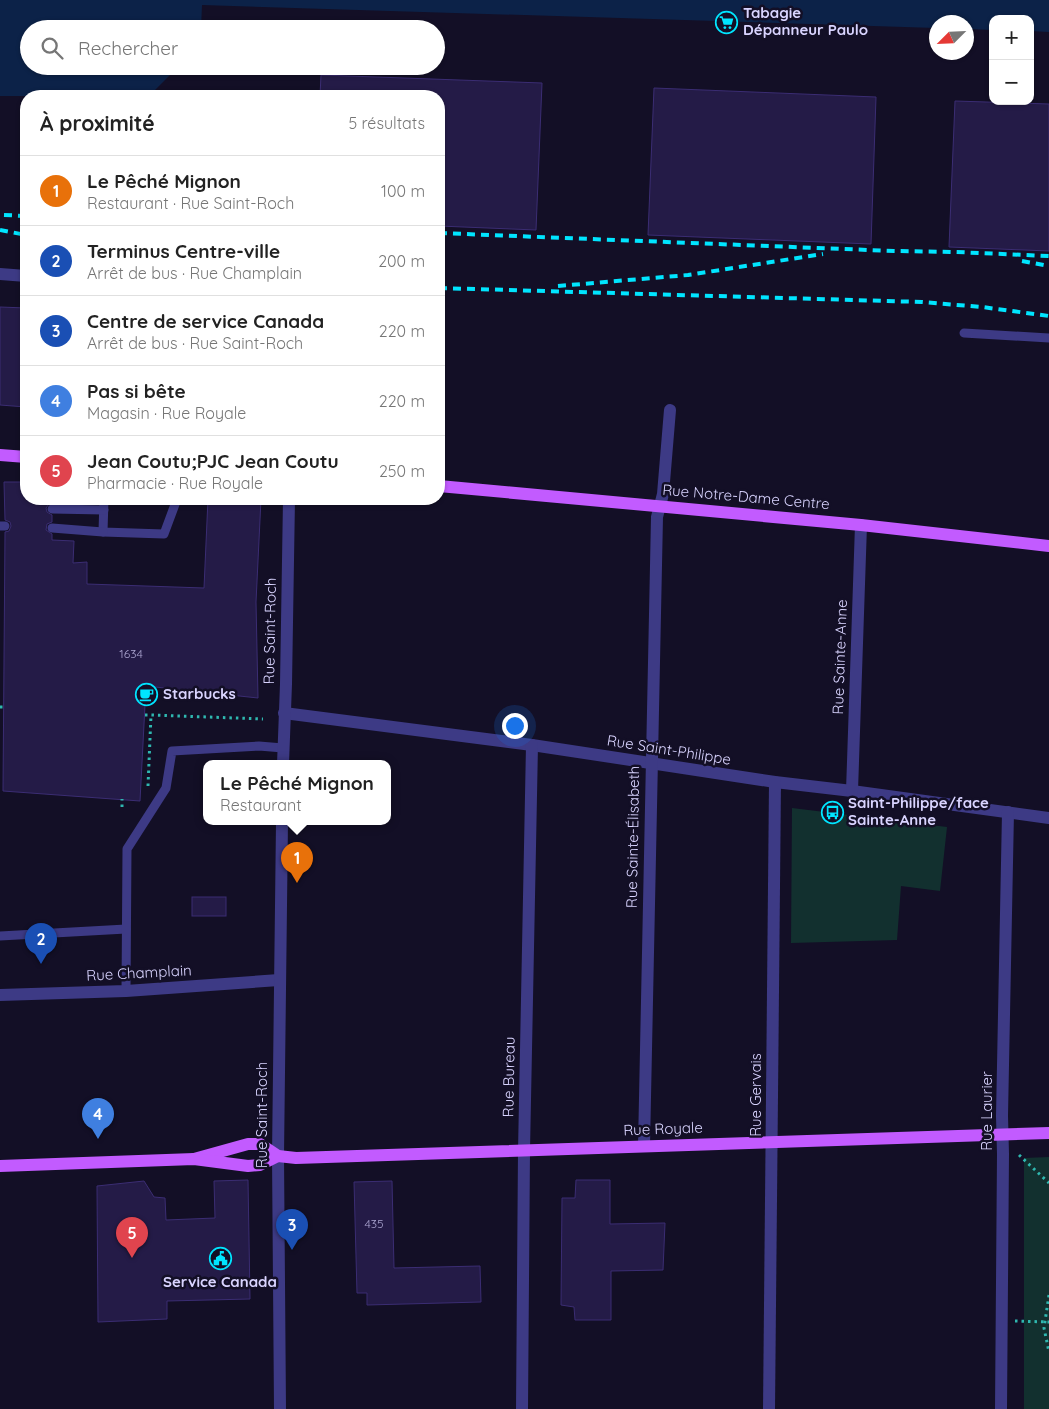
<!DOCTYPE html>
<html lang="fr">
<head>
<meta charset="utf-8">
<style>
  :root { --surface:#fff; --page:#f2f2f2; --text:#222; --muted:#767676; --line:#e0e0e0; --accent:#137a85 }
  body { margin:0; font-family:Quicksand,sans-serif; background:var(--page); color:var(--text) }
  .controls { position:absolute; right:15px; top:15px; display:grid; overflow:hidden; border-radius:10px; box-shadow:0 1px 4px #0004 }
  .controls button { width:45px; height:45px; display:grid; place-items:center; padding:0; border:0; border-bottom:1px solid var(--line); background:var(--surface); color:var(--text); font:25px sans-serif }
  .compass { position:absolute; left:929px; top:15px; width:45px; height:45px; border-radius:50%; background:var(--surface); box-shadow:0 1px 4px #0004; rotate:246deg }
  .you { position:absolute; left:514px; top:725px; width:18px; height:18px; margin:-12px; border:4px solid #fff; border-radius:50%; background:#1a73e8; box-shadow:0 0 0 8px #1a73e833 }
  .badge { display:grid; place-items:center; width:32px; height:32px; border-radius:50%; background:var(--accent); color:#fff; font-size:16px; font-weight:700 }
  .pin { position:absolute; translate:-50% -41px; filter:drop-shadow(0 1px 2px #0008) }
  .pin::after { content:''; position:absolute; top:26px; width:18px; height:15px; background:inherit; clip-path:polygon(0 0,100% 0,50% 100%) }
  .popup { position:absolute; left:203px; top:760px; width:188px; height:65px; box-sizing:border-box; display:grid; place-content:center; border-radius:10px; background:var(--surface); filter:drop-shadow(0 1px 4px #0005); font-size:16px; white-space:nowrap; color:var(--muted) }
  .popup b { font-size:19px; color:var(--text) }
  .popup::after { content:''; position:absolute; left:50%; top:100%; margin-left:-10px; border:10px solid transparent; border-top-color:var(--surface) }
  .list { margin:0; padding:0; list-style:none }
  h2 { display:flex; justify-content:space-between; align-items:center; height:65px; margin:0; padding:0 20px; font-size:21px }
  h2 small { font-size:16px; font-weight:400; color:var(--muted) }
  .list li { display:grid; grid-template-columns:32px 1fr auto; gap:15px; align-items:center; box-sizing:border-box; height:70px; padding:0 20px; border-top:1px solid var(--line) }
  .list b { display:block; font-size:19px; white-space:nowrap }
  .list p { margin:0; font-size:16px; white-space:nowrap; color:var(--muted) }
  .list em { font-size:16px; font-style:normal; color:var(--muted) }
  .icon { flex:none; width:28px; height:28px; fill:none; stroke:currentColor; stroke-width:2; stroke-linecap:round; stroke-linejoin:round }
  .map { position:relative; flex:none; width:1049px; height:1409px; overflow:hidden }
  .search { position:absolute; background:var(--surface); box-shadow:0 1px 4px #0004; left:20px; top:20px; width:425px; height:55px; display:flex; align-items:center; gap:12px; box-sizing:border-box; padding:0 18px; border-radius:28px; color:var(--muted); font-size:19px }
  .panel { position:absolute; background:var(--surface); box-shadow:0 1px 4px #0004; left:20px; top:90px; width:425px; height:415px; border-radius:20px }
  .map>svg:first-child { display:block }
</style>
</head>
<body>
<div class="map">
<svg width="1049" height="1409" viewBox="0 0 1049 1409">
  <rect width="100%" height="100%" fill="#130f26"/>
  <g fill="#12302f">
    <path d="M792 808 947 827 940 891 901 886 897 940 791 943Z"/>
    <path d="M1049 1157V1409H1024V1158Z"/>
  </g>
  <path fill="#0c2248" d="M0 0H1049V32L1030 31V19H993V30L967 29 966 22H936V28L202 5 201 29H29V66H179L149 96H0Z"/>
  <g fill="#241b47" stroke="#3b2d73">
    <path d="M321 75 542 83 536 230 439 226V96H320Z"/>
    <path d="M654 88 876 97 871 244 648 235Z"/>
    <path d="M955 101 1049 104V251L949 247Z"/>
    <path d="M0 307 26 308V407L0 405Z"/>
    <path d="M4 482H26V499H52V503L49 504 46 508 47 512 52 515V522L47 524 46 530 52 534V540L74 541 73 563 87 562V584L204 588 208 499H261L256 602 258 698 146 686 140 801 3 791 5 532 9 531 11 526 10 522 5 520Z"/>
    <rect x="192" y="897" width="34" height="19"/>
    <path d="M248 1180 250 1299 167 1301V1319L98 1322 97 1186 144 1181 154 1197 165 1198 166 1220 215 1218 214 1181Z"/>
    <path d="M576 1180H610V1224L665 1223 663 1270 611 1271V1320H575L574 1307 561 1305 562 1198H575Z"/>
    <path d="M392 1181 394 1268 480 1266 481 1302 367 1305V1293H357L354 1182Z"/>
  </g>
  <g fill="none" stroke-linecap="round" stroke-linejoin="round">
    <g stroke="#2fb8b0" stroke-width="3" stroke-dasharray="2.5 4" stroke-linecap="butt">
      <path d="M0 707H4"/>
      <path d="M145 715H151"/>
      <path d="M148 786 151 715 263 719"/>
      <path d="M122 807V799"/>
      <path d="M1019 1155 1049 1183"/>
      <path d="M1049 1295 1044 1328 1049 1352"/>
      <path d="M1015 1321 1049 1322"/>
    </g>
    <g stroke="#3d3a85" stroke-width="9">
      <path d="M964 333 1049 338"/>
      <path d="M104 499 103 532 164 534 177 499"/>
      <path d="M52 509 104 510"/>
      <path d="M0 526H5"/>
      <path d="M52 528 103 532"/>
      <path d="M0 936 126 929"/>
      <path d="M126 991 127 849 166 788 172 751 259 746 283 748"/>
    </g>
    <g stroke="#3d3a85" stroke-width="12">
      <path d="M0 274 26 276"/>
      <path d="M284 713 532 745 775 782 852 791 1049 818"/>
      <path d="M852 791 861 525"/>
      <path d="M0 995 126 991 279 980"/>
      <path d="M644 1146 657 517 663 494 670 410"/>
      <path d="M522 1409 524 1151 532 745"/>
      <path d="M769 1409 775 782"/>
      <path d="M1001 1409 1003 1154 1002 1116 1008 812"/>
    </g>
    <g stroke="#3d3a85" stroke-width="12">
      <path d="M283 764 286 684 289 499"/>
      <path d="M280 1409 278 1156 282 822"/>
    </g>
    <g stroke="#c25bff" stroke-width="12">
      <path d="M0 455 26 457"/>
      <path d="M439 486 861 525 1049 546"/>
      <path d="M194 1159 248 1144H260L278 1156 296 1158 1049 1133"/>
      <path d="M0 1166 194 1159 248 1166 260 1165 278 1156"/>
    </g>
    <g stroke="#00e5ff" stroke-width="4" stroke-dasharray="8 6" stroke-linecap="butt">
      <path d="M4 215 26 216"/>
      <path d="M0 230 26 235"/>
      <path d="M439 233 894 251 956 252 1049 256"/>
      <path d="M1022 261 1049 266"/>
      <path d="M558 286 688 275 823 254"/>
      <path d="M439 288 922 302 982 307 1049 316"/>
    </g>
  </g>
  <defs>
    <symbol id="supermarket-ring" viewBox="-11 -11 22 22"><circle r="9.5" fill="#130f26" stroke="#00e5ff" stroke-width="1.5"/><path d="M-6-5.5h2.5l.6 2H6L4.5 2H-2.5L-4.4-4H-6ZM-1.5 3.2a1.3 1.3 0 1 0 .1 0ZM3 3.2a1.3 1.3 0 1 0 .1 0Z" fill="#00e5ff"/></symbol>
    <symbol id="cafe-ring" viewBox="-11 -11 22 22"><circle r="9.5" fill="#130f26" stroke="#00e5ff" stroke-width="1.5"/><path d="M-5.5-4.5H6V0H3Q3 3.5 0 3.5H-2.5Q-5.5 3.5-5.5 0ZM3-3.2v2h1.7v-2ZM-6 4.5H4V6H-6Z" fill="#00e5ff"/></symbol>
    <symbol id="bus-ring" viewBox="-11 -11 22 22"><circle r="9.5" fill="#130f26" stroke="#00e5ff" stroke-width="1.5"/><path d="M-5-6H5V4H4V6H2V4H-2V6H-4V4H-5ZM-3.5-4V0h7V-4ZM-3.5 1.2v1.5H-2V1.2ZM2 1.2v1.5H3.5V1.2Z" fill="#00e5ff"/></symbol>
    <symbol id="civic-ring" viewBox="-11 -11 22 22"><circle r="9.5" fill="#130f26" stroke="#00e5ff" stroke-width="1.5"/><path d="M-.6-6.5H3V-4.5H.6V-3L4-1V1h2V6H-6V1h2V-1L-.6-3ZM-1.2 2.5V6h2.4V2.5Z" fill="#00e5ff"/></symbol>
  </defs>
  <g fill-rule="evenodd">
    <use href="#supermarket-ring" x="714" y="10" width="25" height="25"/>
    <use href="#cafe-ring" x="134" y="682" width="25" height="25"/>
    <use href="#bus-ring" x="820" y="800" width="25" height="25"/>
    <use href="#civic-ring" x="208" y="1246" width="25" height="25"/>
  </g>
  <g text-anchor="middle" stroke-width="5" stroke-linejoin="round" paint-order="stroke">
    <g font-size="12" fill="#aca6d1">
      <text x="131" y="658">1634</text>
      <text x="374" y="1228">435</text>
    </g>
    <g font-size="15" font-weight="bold" fill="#d9d4ff" stroke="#130f26" text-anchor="start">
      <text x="743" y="18">Tabagie<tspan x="743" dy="17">Dépanneur Paulo</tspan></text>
      <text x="163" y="699">Starbucks</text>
      <text x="848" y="808">Saint-Philippe/face<tspan x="848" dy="17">Sainte-Anne</tspan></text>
      <text x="220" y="1287" text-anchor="middle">Service Canada</text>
    </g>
    <g font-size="15" fill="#d9d4ff" stroke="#130f26">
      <text transform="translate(746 497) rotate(5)" y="5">Rue Notre-Dame Centre</text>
      <text transform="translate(270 631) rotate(-89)" y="5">Rue Saint-Roch</text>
      <text transform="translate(840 657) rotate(-88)" y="5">Rue Sainte-Anne</text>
      <text transform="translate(669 750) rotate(9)" y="5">Rue Saint-Philippe</text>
      <text transform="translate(633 837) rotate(-89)" y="5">Rue Sainte-Élisabeth</text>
      <text transform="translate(139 973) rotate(-3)" y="5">Rue Champlain</text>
      <text transform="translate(509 1077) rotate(-89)" y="5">Rue Bureau</text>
      <text transform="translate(756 1095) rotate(-90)" y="5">Rue Gervais</text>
      <text transform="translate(987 1111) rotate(-90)" y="5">Rue Laurier</text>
      <text transform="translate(262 1115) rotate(-90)" y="5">Rue Saint-Roch</text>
      <text transform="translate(663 1129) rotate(-2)" y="5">Rue Royale</text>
    </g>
  </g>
</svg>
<div class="controls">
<button>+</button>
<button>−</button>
</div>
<svg class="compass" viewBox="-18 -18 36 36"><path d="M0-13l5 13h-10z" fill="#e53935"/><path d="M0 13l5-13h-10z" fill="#767676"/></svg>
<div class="you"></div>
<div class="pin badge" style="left:297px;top:883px;background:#e8710a">1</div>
<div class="popup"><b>Le Pêché Mignon</b>Restaurant</div>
<div class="pin badge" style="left:41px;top:964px;background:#1a4fb4">2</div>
<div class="pin badge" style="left:292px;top:1250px;background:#1a4fb4">3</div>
<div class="pin badge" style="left:98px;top:1139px;background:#3f7fe0">4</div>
<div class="pin badge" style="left:132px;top:1258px;background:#e0444e">5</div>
<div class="search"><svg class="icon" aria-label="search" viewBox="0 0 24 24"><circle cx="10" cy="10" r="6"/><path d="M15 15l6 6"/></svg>Rechercher</div>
<section class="panel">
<h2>À proximité<small>5 résultats</small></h2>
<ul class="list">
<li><span class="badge" style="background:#e8710a">1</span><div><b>Le Pêché Mignon</b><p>Restaurant · Rue Saint-Roch</p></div><em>100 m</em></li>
<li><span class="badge" style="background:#1a4fb4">2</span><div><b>Terminus Centre-ville</b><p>Arrêt de bus · Rue Champlain</p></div><em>200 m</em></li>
<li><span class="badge" style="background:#1a4fb4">3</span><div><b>Centre de service Canada</b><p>Arrêt de bus · Rue Saint-Roch</p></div><em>220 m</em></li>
<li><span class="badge" style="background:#3f7fe0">4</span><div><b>Pas si bête</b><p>Magasin · Rue Royale</p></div><em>220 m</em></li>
<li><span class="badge" style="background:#e0444e">5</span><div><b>Jean Coutu;PJC Jean Coutu</b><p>Pharmacie · Rue Royale</p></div><em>250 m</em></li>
</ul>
</section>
</div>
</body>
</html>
